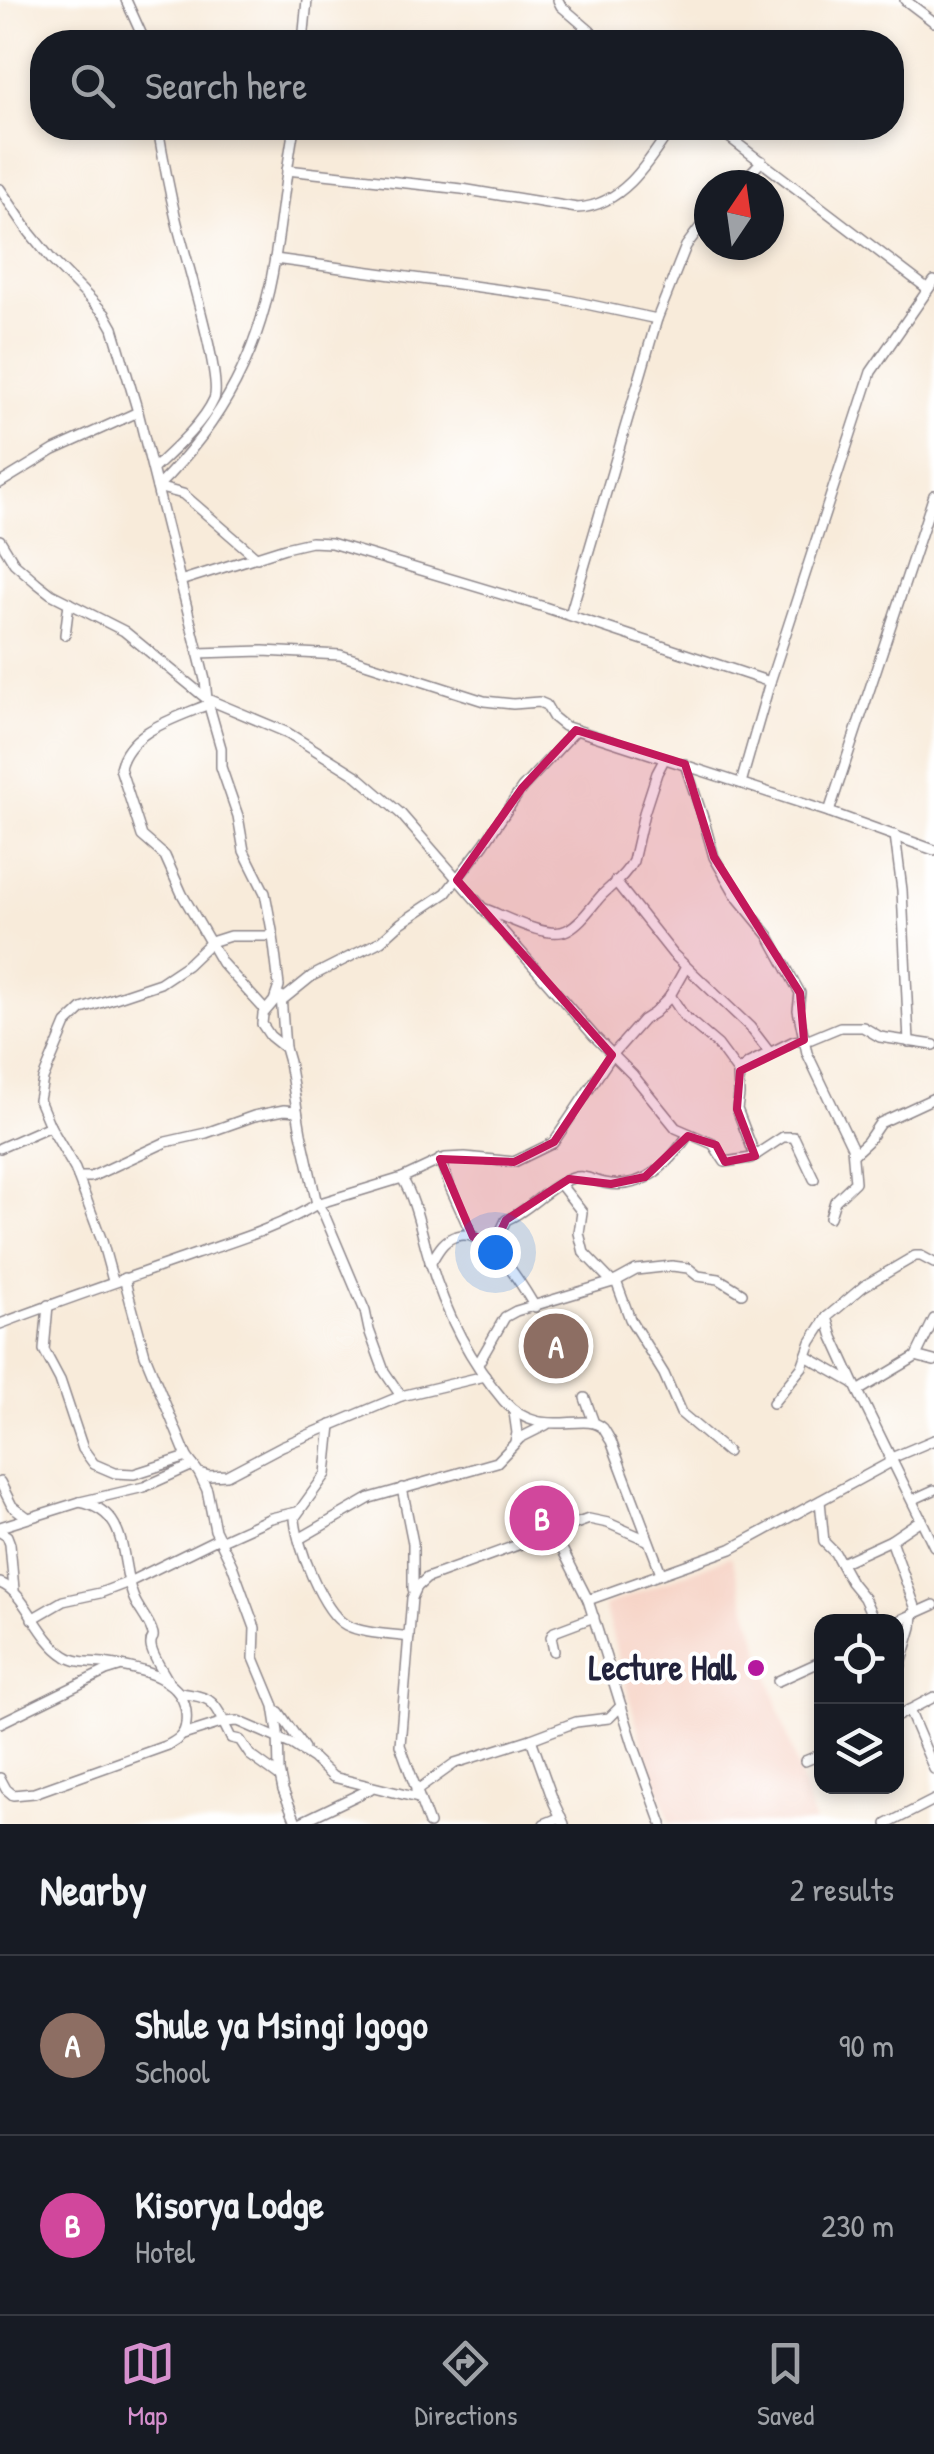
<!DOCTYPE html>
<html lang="en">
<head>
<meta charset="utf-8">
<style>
  :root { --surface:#171b24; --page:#242831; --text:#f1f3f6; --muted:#9ea1a6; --line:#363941; --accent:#d690ce }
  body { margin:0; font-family:"Patrick Hand",sans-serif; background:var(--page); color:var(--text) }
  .controls { position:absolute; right:30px; bottom:30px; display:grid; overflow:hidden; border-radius:20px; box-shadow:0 5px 15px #0003 }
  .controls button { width:90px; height:90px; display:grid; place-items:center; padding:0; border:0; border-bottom:2px solid var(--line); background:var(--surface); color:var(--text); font:50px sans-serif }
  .compass { position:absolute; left:694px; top:170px; width:90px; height:90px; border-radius:50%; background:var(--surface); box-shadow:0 5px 15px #0003; rotate:13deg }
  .you { position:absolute; left:495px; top:1252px; width:35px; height:35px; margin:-25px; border:8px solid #fff; border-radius:50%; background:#1a73e8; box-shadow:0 0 0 15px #1a73e833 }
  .badge { display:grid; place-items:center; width:65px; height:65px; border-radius:50%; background:var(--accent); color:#fff; font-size:32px; font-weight:700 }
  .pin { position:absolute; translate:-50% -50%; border:5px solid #fff; box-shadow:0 2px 10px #0006 }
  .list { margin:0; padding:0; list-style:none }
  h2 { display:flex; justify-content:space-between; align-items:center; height:130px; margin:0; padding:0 40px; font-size:42px }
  h2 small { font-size:32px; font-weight:400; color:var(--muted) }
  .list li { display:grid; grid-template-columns:65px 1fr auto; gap:30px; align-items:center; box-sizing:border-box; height:180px; padding:0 40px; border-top:2px solid var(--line) }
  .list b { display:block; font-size:38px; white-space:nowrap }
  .list p { margin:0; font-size:32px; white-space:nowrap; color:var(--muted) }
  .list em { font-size:32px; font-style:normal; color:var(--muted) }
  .icon { flex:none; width:55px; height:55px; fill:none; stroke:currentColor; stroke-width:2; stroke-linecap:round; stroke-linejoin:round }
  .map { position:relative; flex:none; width:934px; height:1824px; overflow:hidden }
  .search { position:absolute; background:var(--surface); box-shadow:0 5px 15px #0003; left:30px; right:30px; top:30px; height:110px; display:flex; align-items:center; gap:25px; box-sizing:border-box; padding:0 35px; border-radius:40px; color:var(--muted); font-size:38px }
  .sheet { height:490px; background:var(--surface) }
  nav { display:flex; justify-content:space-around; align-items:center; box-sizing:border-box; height:140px; border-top:2px solid var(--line); background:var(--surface); font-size:28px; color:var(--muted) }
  nav a { display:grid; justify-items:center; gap:5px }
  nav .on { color:var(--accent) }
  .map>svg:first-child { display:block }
</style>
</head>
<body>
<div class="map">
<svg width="934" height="1824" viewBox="0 0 934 1824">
  <rect width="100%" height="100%" fill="#fff"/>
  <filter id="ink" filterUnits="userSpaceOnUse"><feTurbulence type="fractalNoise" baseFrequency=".01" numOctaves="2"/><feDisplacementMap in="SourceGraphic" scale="20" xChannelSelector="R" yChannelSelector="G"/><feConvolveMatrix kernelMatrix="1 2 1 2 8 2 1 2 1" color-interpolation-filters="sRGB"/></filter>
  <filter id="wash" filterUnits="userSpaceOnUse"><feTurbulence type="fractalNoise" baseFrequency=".0048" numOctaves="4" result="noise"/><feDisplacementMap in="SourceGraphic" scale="40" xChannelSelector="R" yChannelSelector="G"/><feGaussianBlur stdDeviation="2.25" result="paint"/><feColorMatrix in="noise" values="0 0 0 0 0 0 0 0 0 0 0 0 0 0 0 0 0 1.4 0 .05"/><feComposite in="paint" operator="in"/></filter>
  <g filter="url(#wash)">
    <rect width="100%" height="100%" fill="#f8ebda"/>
    <path fill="#f6d2c4" d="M731 1556 815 1824H671L642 1744 604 1606Z"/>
  </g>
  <g filter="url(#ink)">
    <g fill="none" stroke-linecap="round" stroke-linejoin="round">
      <defs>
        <g id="minor">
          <path d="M126 0 145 42"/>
          <path d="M558 0 561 6 603 42"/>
          <path d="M905 0 934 22"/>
          <path d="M303 42 307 0"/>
          <path d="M717 128 928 289"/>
          <path d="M287 170 462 189 577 208C622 206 649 162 671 128"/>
          <path d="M739 185 762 161"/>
          <path d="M0 189 30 233 52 260 105 314 113 328 138 412 205 680 207 699 221 748V767L238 816 244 851 265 893 273 936 279 986 274 1001 263 1014 262 1024 270 1036 285 1048 289 1062 301 1133 317 1204C280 1227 237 1240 196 1254 131 1277 65 1299 0 1324"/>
          <path d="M275 259 553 297 657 319"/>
          <path d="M153 469C172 451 203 424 214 399 223 377 183 250 176 219 169 189 163 158 158 128"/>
          <path d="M0 483 54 450 138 412"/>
          <path d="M157 487C223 422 261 350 275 258 282 214 286 171 294 128"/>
          <path d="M157 487 183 494 257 558"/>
          <path d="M0 540 14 563 37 583 51 594 124 631 207 699 288 733 357 776 401 814 594 1036 633 1075 676 1128 713 1144 725 1162 751 1158 783 1137H794L814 1179"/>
          <path d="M180 581 285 548 311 542 331 543 541 606 770 682"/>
          <path d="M570 615 657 319 686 246 709 215"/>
          <path d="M65 635 69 603"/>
          <path d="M198 653 263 651 340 655 484 701 513 704 539 702 546 705 553 717 564 726 829 812 934 850"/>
          <path d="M209 704C177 718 129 730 120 768L142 836 165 856 182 894 222 963 265 1010"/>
          <path d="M685 764 704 821 714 857 737 897 769 936 800 993 798 1010 807 1053 852 1147 855 1182 835 1201 830 1217"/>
          <path d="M741 783 770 682 871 372 934 281"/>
          <path d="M829 812 934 495"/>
          <path d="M895 835 902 890 909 1042"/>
          <path d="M615 881 673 954 750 1027 770 1053"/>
          <path d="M485 909C504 916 548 940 567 930 581 923 591 907 601 896 612 885 626 875 633 861L644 813 657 773 665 758"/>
          <path d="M670 995 684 1016 718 1045 738 1072 739 1095 737 1109 755 1156"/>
          <path d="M281 996 285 1048"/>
          <path d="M281 1001 312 976 381 941 401 923 446 893 484 844 522 788 576 730"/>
          <path d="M738 1072 749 1063 794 1041 811 1039 840 1027H863L880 1037 934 1045"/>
          <path d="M0 1148 50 1126"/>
          <path d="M854 1154 867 1142 880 1123 934 1098"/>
          <path d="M440 1159 450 1187 473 1237"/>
          <path d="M78 1177H91L166 1142 206 1133 254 1116 284 1110 297 1111"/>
          <path d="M402 1178 445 1158 465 1157 514 1162 553 1143 612 1055 643 1020 654 1013 668 999 686 967"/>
          <path d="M560 1184 582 1212 579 1233 584 1253 612 1282"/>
          <path d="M495 1251 498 1237 506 1220C530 1210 548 1186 573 1178 585 1174 593 1181 604 1183 645 1191 668 1164 689 1134"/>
          <path d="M430 1264C437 1253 443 1239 457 1236 489 1227 522 1285 535 1307"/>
          <path d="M124 1278 145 1355 187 1457 199 1473 209 1476 227 1475 282 1446 401 1396 485 1376"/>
          <path d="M113 1281 102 1241 75 1169 50 1126 39 1100 43 1079 66 1024 82 1009 160 983 187 965 211 942 230 936H273"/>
          <path d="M616 1281 630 1319 664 1374 681 1413 727 1452"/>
          <path d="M48 1305 44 1350 60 1380 83 1449 94 1464 115 1473 134 1474 187 1457"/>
          <path d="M827 1317 833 1337 854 1383 934 1546"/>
          <path d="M934 1319 917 1354 919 1357 934 1361"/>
          <path d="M806 1356 852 1382"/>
          <path d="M478 1364 505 1317 516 1311 616 1281 636 1270 672 1266 688 1268 698 1276 719 1279 742 1293"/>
          <path d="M858 1391 917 1356"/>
          <path d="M401 1396 384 1371 369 1330 365 1311 324 1214 317 1204 402 1178C416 1201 421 1232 429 1258 444 1309 469 1360 504 1401 540 1442 584 1410 603 1428 606 1432 608 1437 611 1441L661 1573"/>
          <path d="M585 1398 594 1423"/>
          <path d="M773 1403 802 1367 811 1342 827 1317 864 1286 915 1256H921L934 1263"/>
          <path d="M514 1412 517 1433 515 1442"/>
          <path d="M331 1425 326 1474 295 1517C295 1542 323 1613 346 1625 364 1634 389 1634 409 1637"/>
          <path d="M889 1459 934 1440"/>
          <path d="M199 1473 207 1490 215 1530 232 1565 255 1628 254 1658 274 1706 278 1732 279 1771 283 1790 297 1824"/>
          <path d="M0 1482 12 1506 27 1517"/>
          <path d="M402 1488 413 1543V1589"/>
          <path d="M912 1500 934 1490"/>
          <path d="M820 1501 824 1542 835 1553 851 1582 864 1598 875 1622"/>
          <path d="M80 1502C131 1512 119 1560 133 1596 137 1608 148 1619 152 1631 156 1641 150 1635 151 1646 152 1656 163 1671 168 1681"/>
          <path d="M0 1527 80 1502 144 1487 193 1465"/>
          <path d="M553 1531 588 1600 633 1744 662 1824"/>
          <path d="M0 1532 7 1536 10 1544 14 1590"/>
          <path d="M299 1539 370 1498 497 1462 520 1438 546 1425"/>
          <path d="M220 1541 271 1518 297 1512"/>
          <path d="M841 1563 891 1540"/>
          <path d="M0 1583C26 1592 37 1638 66 1656 76 1663 91 1662 103 1663 138 1668 191 1677 186 1723 185 1735 178 1740 168 1745L34 1793 13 1795 6 1789 0 1778"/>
          <path d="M588 1600 731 1549 891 1462"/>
          <path d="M917 1612 891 1540 922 1519"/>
          <path d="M32 1619 63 1601 100 1593 129 1582 219 1538"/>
          <path d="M896 1622 934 1605"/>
          <path d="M554 1651 551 1637 554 1632 594 1617"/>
          <path d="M900 1668 912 1627 913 1614"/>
          <path d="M778 1681 822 1661"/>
          <path d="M180 1693C206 1697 213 1697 224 1722"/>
          <path d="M909 1710 934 1769"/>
          <path d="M279 1712 304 1748"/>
          <path d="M896 1717 934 1697"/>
          <path d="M223 1722 231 1738 240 1740 250 1755 279 1776"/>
          <path d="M0 1723 106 1671 119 1667"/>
          <path d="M183 1735 224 1722 238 1721 293 1745 313 1758 333 1777 418 1798"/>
          <path d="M531 1739 554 1803 564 1824"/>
          <path d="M805 1761 822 1754"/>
          <path d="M416 1791 455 1763 531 1739 576 1722 609 1718 621 1706"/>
          <path d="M297 1824 370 1789"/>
          <path d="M429 1824 400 1745 412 1598 417 1587 427 1578 589 1519 608 1523 647 1540"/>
          <path d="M544 1824 561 1817"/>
          <path d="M887 1824 934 1800"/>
        </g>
      </defs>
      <use href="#minor" stroke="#8d868a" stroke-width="12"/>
      <use href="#minor" stroke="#fff" stroke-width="9"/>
    </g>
  </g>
  <path fill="#c2185b" fill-opacity="0.2" stroke="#c2185b" stroke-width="8" stroke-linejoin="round" d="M576 730 685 764 714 857 800 993 804 1040 740 1071 737 1109 755 1156 725 1162 716 1145 688 1136 645 1177 611 1184 569 1179 506 1220 498 1237H473L440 1159 514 1162 554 1142 612 1055 457 880 522 788Z"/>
  <circle fill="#b5179e" stroke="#fff" stroke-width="4" cx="756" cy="1668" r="10"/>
  <g text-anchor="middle" stroke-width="8" stroke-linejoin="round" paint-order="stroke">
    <g font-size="35" font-weight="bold" fill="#22223b" stroke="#fff" text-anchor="end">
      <text x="736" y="1680">Lecture Hall</text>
    </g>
  </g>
</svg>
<div class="controls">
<button><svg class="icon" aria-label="locate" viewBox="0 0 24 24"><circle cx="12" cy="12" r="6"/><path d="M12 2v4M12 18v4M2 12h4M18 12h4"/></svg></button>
<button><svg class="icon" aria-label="layers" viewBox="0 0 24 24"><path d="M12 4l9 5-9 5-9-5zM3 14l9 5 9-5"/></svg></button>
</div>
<svg class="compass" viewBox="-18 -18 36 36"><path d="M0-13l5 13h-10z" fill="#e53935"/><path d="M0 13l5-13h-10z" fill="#9ea1a6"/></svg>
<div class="you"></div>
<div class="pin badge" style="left:556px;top:1346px;background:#8d6e63">A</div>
<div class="pin badge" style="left:542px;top:1518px;background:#d1479c">B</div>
<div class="search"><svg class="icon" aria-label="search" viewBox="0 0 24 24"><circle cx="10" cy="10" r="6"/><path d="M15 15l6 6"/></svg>Search here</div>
</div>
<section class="sheet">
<h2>Nearby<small>2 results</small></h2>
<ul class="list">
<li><span class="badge" style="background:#8d6e63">A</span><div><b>Shule ya Msingi Igogo</b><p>School</p></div><em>90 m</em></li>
<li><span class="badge" style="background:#d1479c">B</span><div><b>Kisorya Lodge</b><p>Hotel</p></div><em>230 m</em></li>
</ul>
</section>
<nav>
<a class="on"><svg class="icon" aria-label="map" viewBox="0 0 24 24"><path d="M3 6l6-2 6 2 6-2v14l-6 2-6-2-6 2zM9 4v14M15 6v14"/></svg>Map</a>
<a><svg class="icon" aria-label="directions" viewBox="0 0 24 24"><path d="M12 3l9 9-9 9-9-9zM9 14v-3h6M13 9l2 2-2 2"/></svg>Directions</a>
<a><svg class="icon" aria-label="saved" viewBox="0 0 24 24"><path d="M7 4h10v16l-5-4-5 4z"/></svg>Saved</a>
</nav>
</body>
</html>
